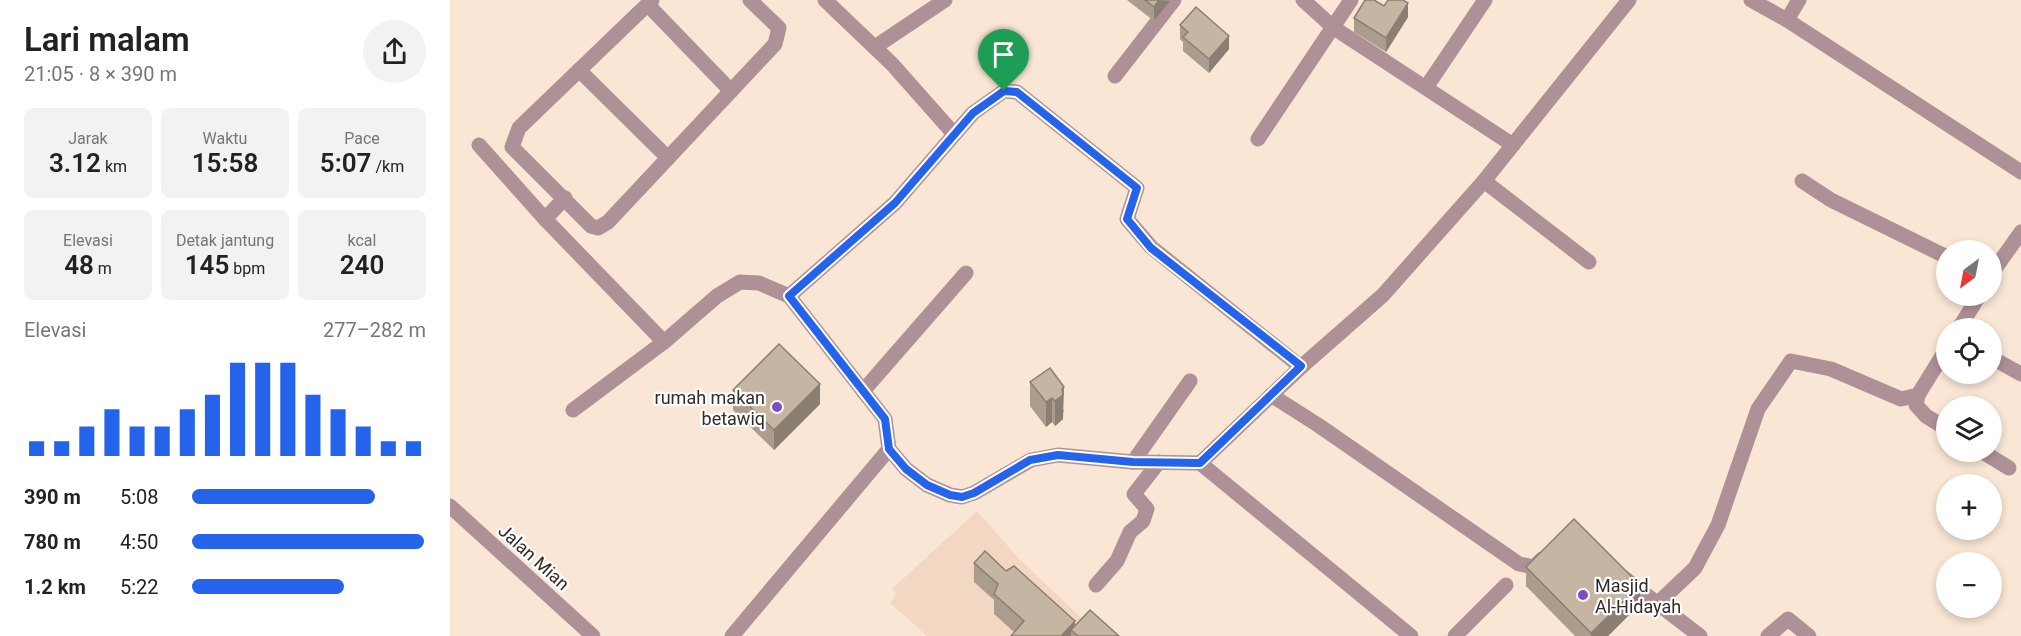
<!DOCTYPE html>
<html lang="id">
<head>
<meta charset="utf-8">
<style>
  body { margin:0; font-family:Roboto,sans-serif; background:#f2f2f2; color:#222; height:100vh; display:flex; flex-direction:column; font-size:22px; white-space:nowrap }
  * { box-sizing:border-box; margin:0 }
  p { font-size:20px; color:#767676 }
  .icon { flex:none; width:33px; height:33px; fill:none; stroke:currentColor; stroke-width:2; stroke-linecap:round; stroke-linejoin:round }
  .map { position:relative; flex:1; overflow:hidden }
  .sheet { display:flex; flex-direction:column; background:#fff; width:450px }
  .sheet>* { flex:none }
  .needle { width:39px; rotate:212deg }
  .fabs { position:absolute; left:1486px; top:240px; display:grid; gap:12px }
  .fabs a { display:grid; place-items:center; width:66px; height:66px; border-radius:50%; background:#fff; box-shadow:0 3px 9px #0003; font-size:30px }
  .pin { position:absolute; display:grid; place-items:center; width:51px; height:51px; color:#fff; margin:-62px -26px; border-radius:50% 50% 50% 0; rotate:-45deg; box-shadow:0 0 6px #0007 }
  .pin .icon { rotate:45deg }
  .round { display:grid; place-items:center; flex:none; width:63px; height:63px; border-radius:32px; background:#f2f2f2 }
  .headline { display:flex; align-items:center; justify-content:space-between; height:102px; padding:0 24px }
  h1 { font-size:33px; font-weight:600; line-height:45px }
  .metrics { display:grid; grid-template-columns:repeat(3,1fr); gap:9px; height:102px; padding:6px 24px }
  .metrics div { display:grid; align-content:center; border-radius:9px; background:#f2f2f2; text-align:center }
  .metrics b { font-size:26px; font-weight:600 }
  .metrics small { font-size:16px; font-weight:400 }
  .metrics p { font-size:16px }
  .chart { height:168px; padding:12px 24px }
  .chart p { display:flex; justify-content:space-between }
  .chart svg { width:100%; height:108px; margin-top:6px; stroke:#2563eb; stroke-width:6 }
  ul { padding:0 24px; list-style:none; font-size:20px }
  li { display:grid; grid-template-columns:96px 72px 1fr; align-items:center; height:45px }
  li i { height:15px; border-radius:8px; background:#2563eb }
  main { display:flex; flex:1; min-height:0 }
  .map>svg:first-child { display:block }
  .built { fill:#f2d8c2 }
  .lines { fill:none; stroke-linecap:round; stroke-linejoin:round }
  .minor { stroke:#ad9197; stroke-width:15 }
  .wall { fill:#ab9c8d }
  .shaded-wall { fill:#8b7f73 }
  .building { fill:#c7b5a4; stroke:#8b7f73; stroke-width:1.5 }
  .route-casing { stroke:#fff; stroke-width:12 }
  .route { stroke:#2563eb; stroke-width:8 }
  .poi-dot { fill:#814cc3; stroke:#fff; stroke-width:2 }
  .labels { text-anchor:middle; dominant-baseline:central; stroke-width:4.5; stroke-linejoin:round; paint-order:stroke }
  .poi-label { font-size:18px; fill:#332b25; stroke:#fff; text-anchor:end }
  .street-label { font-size:18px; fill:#332b25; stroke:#fff }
</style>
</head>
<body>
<main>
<section class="sheet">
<div class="headline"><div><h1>Lari malam</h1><p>21:05 · 8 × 390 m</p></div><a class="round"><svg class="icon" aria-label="share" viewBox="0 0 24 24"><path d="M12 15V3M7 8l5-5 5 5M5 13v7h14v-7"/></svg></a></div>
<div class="metrics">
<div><p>Jarak</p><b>3.12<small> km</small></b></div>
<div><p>Waktu</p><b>15:58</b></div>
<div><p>Pace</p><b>5:07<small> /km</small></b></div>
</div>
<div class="metrics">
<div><p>Elevasi</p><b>48<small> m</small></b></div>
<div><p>Detak jantung</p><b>145<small> bpm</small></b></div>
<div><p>kcal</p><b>240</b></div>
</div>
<div class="chart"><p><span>Elevasi</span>277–282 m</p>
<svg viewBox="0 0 160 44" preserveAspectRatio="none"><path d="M5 44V38M15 44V38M25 44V32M35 44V25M45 44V32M55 44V32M65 44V25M75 44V19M85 44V6M95 44V6M105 44V6M115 44V19M125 44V25M135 44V32M145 44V38M155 44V38"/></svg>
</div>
<ul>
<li><b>390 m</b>5:08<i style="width:78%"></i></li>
<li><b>780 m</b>4:50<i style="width:99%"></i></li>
<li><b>1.2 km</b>5:22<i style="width:65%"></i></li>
</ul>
</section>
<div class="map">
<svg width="1571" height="636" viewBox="0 0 1571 636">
  <rect width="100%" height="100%" fill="#f9e6d4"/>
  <polygon class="built" points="527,511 569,559 651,636 477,636 440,603 446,594 442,589"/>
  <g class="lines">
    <g class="minor">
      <polyline points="202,0 69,128 62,147 141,226 148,228 158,222 325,44 329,28 300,0"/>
      <polyline points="375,0 442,64 504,134"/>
      <polyline points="853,0 884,28 1063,145"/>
      <polyline points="1301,0 1337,20 1571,172"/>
      <polyline points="198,5 281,91"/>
      <polyline points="1337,20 1349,0"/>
      <polyline points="425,47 495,0"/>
      <polyline points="129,70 218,158"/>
      <polyline points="665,76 724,0"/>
      <polyline points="977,86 1035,0"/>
      <polyline points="808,139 901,0"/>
      <polyline points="29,145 95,219 214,342"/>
      <polyline points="1034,181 1139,262"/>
      <polyline points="1352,181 1381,200 1497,257"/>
      <polyline points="95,219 115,198"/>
      <polyline points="1542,273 1571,232"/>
      <polyline points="339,296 445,203 523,113 554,91 567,92 687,188 677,219 701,247 851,367"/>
      <polyline points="1509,328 1529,296"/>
      <polyline points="1497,348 1468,395 1466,405 1476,416 1497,429"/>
      <polyline points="1542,358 1571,374"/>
      <polyline points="413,391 516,273"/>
      <polyline points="821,395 868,425 1069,564 1084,567 1092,559"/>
      <polyline points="123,410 214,342 267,296 290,282 309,283 339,296 435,419 439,449 456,469 477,485 500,495 512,497 524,493 581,460 608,455 683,462 750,463 961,636"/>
      <polyline points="1533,452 1559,468"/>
      <polyline points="683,462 740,381"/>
      <polyline points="750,463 851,367 933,295 1034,181 1179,0"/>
      <polyline points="0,506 143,636"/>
      <polyline points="1174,578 1250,636"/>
      <polyline points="646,585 667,561 680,532 693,521 697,509 684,494 709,462"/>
      <polyline points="1207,604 1245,568 1268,525 1308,409 1341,361 1381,369 1451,399 1468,395"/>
      <polyline points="282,636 439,449"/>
      <polyline points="1005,636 1056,585"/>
      <polyline points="1318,636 1338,619 1359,636"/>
    </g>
  </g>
  <g class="wall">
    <polygon points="677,0 720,0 720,1 704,21"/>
    <polygon points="934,6 958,17 936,52 904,32 904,18"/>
    <polygon points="730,25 779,49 759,73 733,51 733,42 730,39"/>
    <polygon points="600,368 614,412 613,412 613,419 605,426 602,422 596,427 580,406 580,382"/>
    <polygon points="283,390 370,404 324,450 283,410"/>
    <polygon points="524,563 556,571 625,626 669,636 561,636 564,632 544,614 544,600 524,582"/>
    <polygon points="1076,567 1190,604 1158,636 1125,636 1076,586"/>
  </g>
  <g class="shaded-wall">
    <polygon points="709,0 720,1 704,21 704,7"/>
    <polygon points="958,3 958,17 936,52 936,38"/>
    <polygon points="779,36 779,49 759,73 759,59"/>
    <polygon points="370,384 370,404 324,450 324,430"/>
    <polygon points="614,387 613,419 605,426 605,401 612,389"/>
    <polygon points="602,398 602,422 596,427 596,402"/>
    <polygon points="1190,585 1190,604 1158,636 1141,636 1141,633"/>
    <polygon points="625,621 625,633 621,630 621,636 612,636 612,635"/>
  </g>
  <g class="building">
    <polygon points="695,0 709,0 704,7"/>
    <polygon points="915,0 924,0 934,6 938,0 953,0 958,3 936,38 904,18"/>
    <polygon points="746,7 779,36 759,59 733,37 738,32 730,25"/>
    <polygon points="329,344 370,384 324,430 283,390"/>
    <polygon points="600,368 614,387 612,389 613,395 605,401 602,398 596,402 580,382"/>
    <polygon points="1124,519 1190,585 1141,633 1076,567"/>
    <polygon points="535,551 556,571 564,566 625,621 612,635 614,636 561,636 574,621 544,594 548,584 524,563"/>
    <polygon points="640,610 669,636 628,636 621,630"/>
  </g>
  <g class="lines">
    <defs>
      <polygon id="route" points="554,91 567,92 687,188 677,219 701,248 851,366 750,463 683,462 608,455 580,460 524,493 512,497 500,495 477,485 456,469 439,449 435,419 339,296 445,203 523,113"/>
    </defs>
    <use href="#route" class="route-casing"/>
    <use href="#route" class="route"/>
  </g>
  <g class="poi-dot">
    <circle cx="327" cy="407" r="6"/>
    <circle cx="1133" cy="595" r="6"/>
  </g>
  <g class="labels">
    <g class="poi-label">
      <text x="315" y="397">rumah makan<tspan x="315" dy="21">betawiq</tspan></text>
      <text x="1145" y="585" text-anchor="start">Masjid<tspan x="1145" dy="21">Al-Hidayah</tspan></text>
    </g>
    <g class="street-label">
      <text transform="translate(84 557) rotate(42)">Jalan Mian</text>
    </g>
  </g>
</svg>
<div class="fabs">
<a><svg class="needle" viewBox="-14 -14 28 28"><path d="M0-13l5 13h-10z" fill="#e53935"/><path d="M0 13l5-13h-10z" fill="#767676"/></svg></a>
<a><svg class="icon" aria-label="locate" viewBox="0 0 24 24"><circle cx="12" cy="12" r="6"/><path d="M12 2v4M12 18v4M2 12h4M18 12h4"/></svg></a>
<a><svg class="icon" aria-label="layers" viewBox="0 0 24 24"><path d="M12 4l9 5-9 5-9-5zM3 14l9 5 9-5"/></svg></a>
<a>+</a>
<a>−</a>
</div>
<div class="pin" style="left:554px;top:91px;background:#1e9e55"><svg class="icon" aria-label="arrive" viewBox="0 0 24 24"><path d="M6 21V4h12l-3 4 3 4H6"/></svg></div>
</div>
</main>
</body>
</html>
